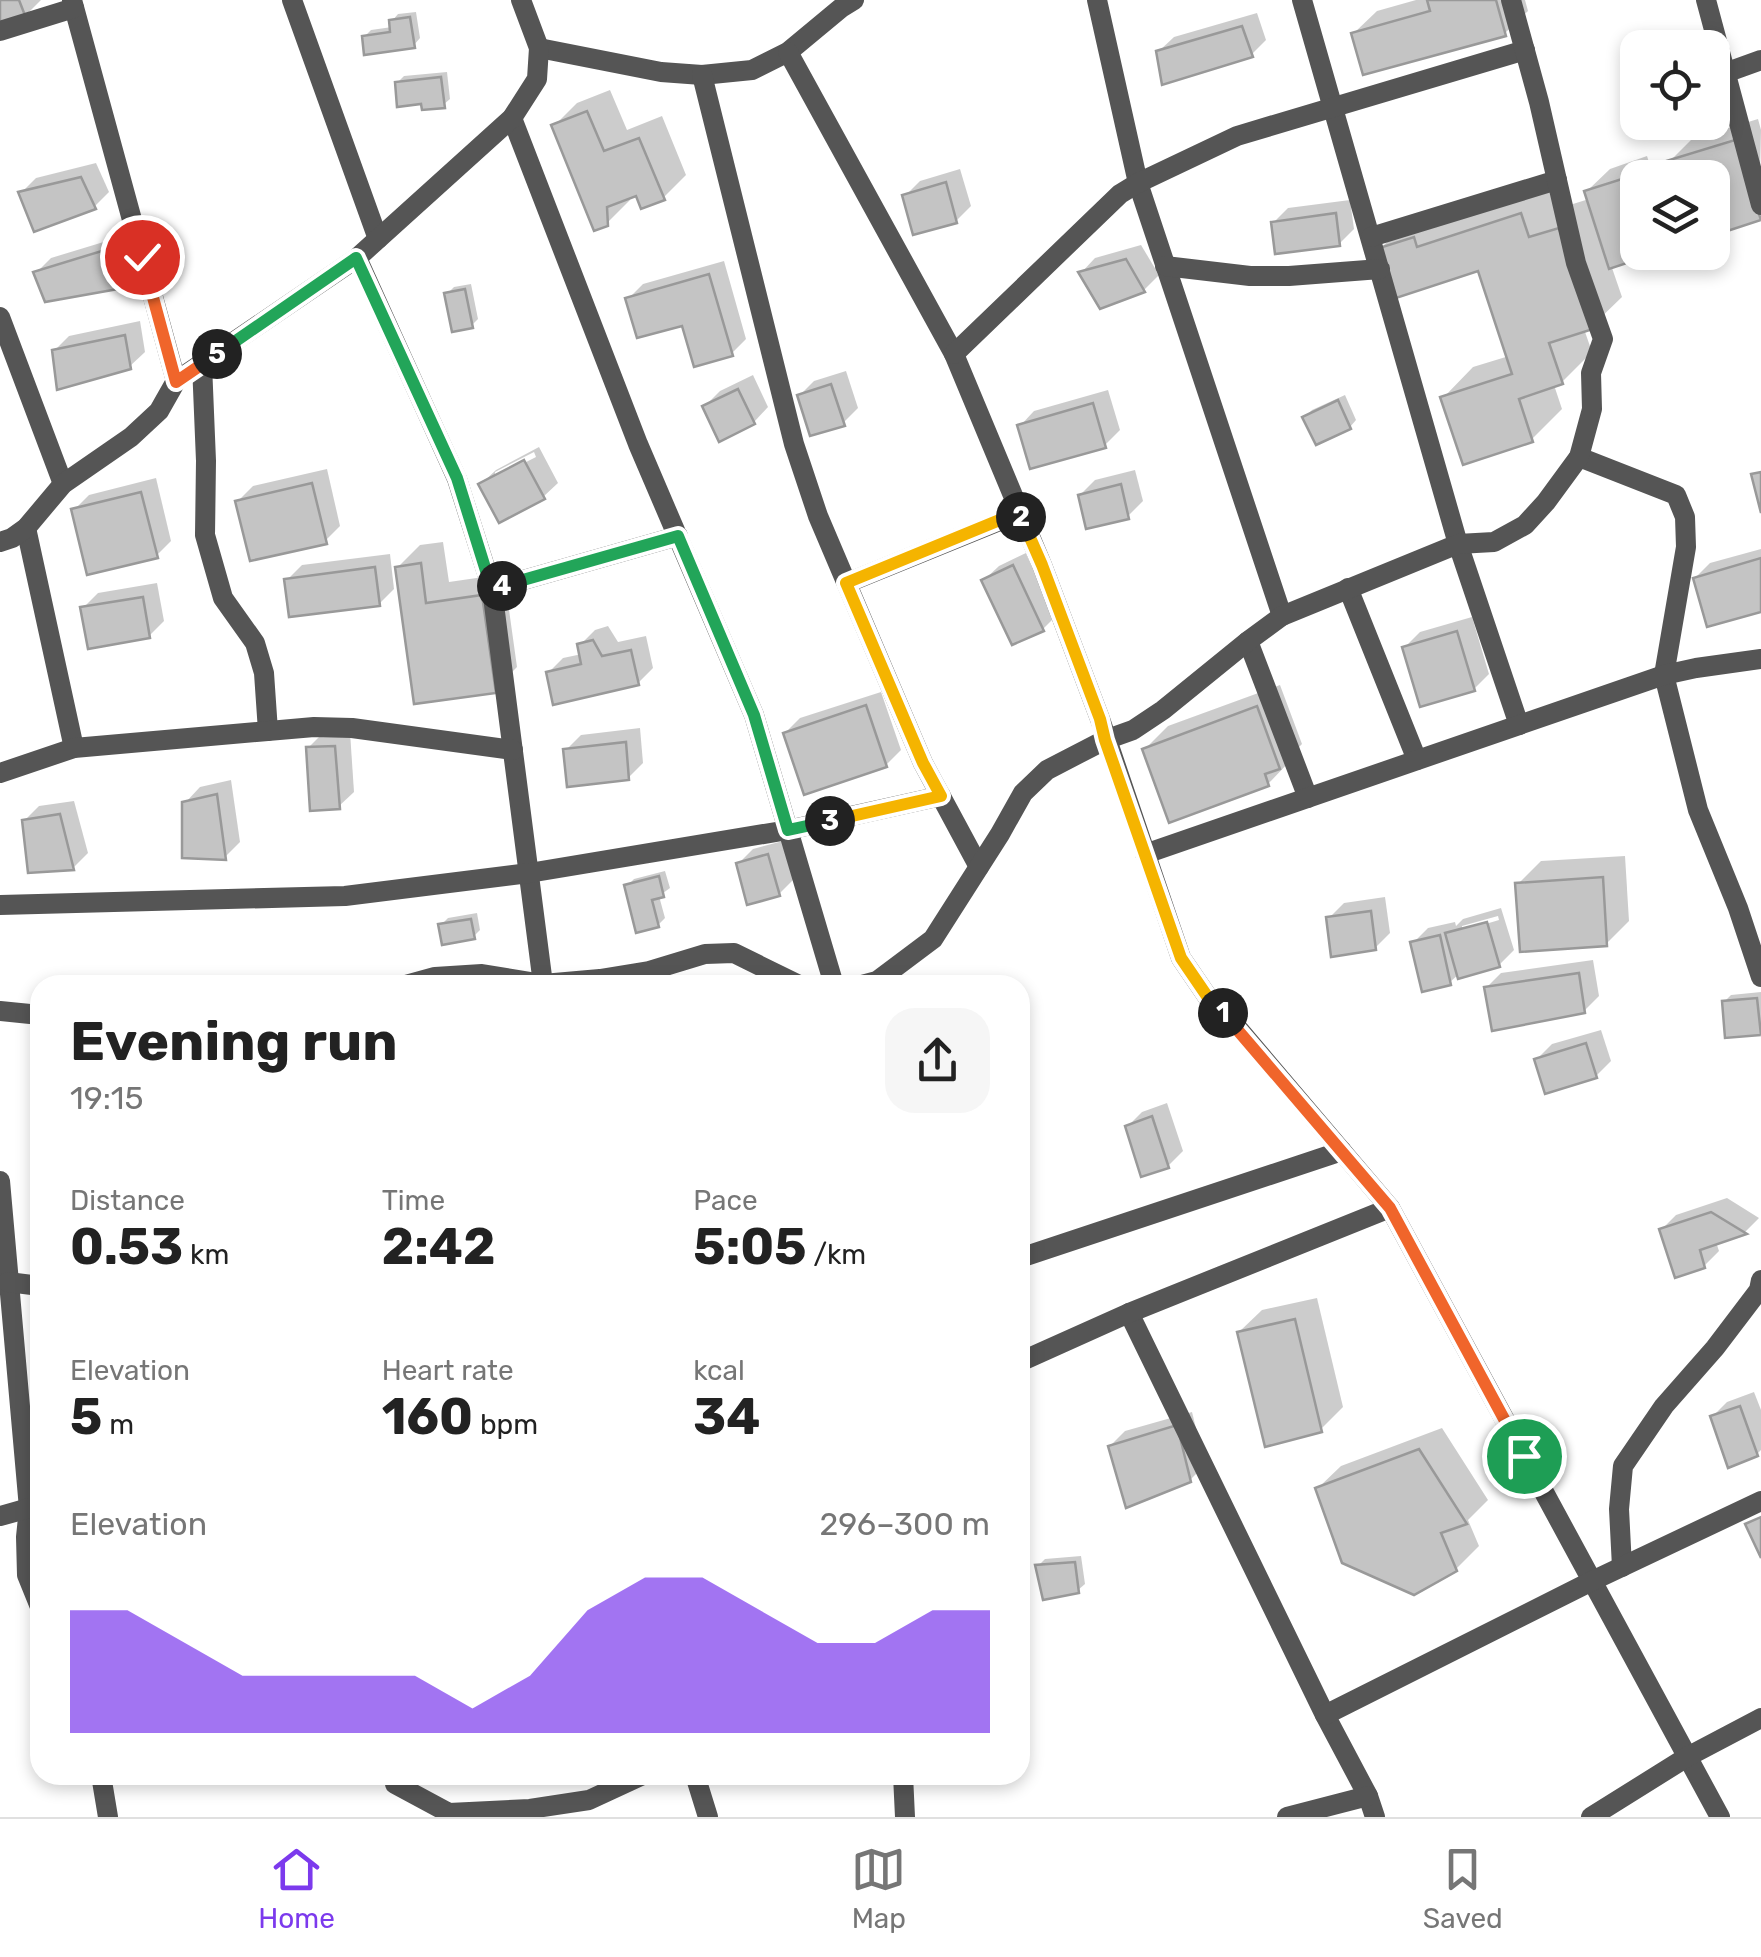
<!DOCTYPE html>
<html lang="en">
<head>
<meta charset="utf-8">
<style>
  body { margin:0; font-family:Rubik,sans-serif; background:#f6f6f6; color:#222; height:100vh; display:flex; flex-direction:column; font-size:38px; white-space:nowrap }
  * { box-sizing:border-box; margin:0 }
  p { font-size:32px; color:#767676 }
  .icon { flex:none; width:55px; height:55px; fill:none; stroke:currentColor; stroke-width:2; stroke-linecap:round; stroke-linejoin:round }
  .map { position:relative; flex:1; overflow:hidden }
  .drawer { position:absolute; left:30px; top:975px; width:1000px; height:810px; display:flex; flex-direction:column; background:#fff; border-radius:30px; box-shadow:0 5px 15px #0003 }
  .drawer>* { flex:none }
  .fabs { position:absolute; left:1620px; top:30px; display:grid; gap:20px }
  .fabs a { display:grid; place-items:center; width:110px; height:110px; border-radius:20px; background:#fff; box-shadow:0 5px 15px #0003; font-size:50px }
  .pin { position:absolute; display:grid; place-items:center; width:85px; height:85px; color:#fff; margin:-42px; border:5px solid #fff; border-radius:50%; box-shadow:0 2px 10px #0007 }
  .km { position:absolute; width:50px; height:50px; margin:-25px; border-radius:50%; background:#222; color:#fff; font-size:28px; line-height:50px; text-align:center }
  .round { display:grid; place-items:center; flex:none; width:105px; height:105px; border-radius:30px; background:#f6f6f6 }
  .head { display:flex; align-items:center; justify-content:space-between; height:170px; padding:0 40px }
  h1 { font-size:55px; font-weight:700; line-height:75px }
  .stats { display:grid; grid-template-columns:repeat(3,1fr); gap:15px; height:170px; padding:10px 40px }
  .stats div { display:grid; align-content:center }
  .stats b { font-size:50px; font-weight:700 }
  .stats small { font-size:28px; font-weight:400 }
  .stats p { font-size:28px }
  .chart { height:280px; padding:20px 40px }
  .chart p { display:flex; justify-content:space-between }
  .chart svg { width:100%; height:180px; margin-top:10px; fill:#7c3aed; opacity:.7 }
  .menu { display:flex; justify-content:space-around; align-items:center; height:140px; border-top:2px solid #e0e0e0; background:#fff; font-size:28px; color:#767676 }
  .menu a { display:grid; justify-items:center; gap:5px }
  .menu .selected { color:#7c3aed }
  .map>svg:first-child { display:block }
  .shadow { fill:#0003; fill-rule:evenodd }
  .building { fill:#c4c4c4; stroke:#999; stroke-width:2.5 }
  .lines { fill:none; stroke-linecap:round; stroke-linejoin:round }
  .minor { stroke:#555; stroke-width:20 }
  .split-1-casing { stroke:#fff; stroke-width:20 }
  .split-2-casing { stroke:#fff; stroke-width:20 }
  .split-3-casing { stroke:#fff; stroke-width:20 }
  .split-4-casing { stroke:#fff; stroke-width:20 }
  .split-5-casing { stroke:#fff; stroke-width:20 }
  .split-6-casing { stroke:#fff; stroke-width:20 }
  .split-1 { stroke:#f0652b; stroke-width:12 }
  .split-2 { stroke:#f5b400; stroke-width:12 }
  .split-3 { stroke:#f5b400; stroke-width:12 }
  .split-4 { stroke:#22a559; stroke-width:12 }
  .split-5 { stroke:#22a559; stroke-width:12 }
  .split-6 { stroke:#f0652b; stroke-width:12 }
</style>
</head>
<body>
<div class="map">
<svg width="1761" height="1817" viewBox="0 0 1761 1817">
  <rect width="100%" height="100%" fill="#fff"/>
  <g class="shadow">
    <polygon points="0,0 41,0 25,16"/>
    <polygon points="1416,0 1525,0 1528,11 1505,33 1354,33 1377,11"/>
    <polygon points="416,12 420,38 414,45 364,37 371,30 392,27 392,21 398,14"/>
    <polygon points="1257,13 1266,40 1251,55 1158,52 1174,37"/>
    <polygon points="447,72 450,99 443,105 423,101 397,83 404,76"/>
    <polygon points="610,90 627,130 662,116 686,175 663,198 637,193 629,196 630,200 606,224 554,126 577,103"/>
    <polygon points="1758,119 1761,130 1759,218 1712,178 1669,162 1692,139"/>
    <polygon points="1647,156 1654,178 1638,178 1638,252 1611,265 1622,297 1591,327 1584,329 1592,352 1562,382 1554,385 1562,409 1532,439 1443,398 1473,367 1509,356 1480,267 1379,250 1409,220 1551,184 1560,208 1589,199 1587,191 1610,169"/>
    <polygon points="96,163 109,192 94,207 21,193 36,178"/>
    <polygon points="960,169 971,206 956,221 905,196 920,181"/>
    <polygon points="1350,200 1354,229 1339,244 1273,223 1288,208"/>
    <polygon points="120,237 131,272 117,287 36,273 51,258"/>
    <polygon points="1141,245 1159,275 1144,290 1101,306 1081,273 1095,258"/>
    <polygon points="724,261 746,339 731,354 684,323 628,299 643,284"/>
    <polygon points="471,284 478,319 472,325 447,294 454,287"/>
    <polygon points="140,321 145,352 129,367 54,351 69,336"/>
    <polygon points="846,371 858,408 843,423 799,396 814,381"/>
    <polygon points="753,375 768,407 754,422 705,406 720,391"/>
    <polygon points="1108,390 1120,430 1105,445 1020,426 1034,411"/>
    <polygon points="1345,395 1356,420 1350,427 1305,417 1312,410"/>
    <path d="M539 447 558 483 543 497 481 484 496 470ZM534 452 536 457 495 478V472Z"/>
    <polygon points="327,469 340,526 325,541 238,501 253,486"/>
    <polygon points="1135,470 1143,501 1128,516 1080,495 1095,480"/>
    <polygon points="156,478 171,541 156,556 74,510 89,495"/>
    <polygon points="443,542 449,582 504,574 517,667 494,690 397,568 420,545"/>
    <polygon points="1761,549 1761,609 1695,578 1710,563"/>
    <polygon points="1028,552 1058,614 1043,629 984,580 999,566"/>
    <polygon points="390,554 394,589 379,604 287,580 302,565"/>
    <polygon points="157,583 164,621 149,636 83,608 98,593"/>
    <polygon points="1472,617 1489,674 1474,689 1405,647 1420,632"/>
    <polygon points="608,626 618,642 646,636 653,668 638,683 548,673 563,658 582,654 580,645 595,630"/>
    <polygon points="1280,685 1302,744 1289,757 1290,761 1268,784 1145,749 1168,726"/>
    <polygon points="881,692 901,750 886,765 785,733 800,718"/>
    <polygon points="640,728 643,763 628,778 566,750 581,735"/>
    <polygon points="350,732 354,792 338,807 308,748 323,733"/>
    <polygon points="231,780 240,842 225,857 185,803 200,787"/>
    <polygon points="74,801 88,853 73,868 24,821 39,806"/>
    <polygon points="783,841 794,879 779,894 738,864 753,849"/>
    <polygon points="1625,856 1629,921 1606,944 1518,884 1541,861"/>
    <polygon points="665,871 670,888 659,896 665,918 658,925 627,886 634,879"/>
    <polygon points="1385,897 1390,933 1375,948 1329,918 1344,903"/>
    <path d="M1501 908 1514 950 1499 965 1459 974 1450 982 1413 943 1428 928 1455 922 1456 926 1463 919ZM1498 916 1499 920 1462 931V926Z"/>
    <polygon points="477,913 480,930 473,937 441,925 448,918"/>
    <polygon points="1593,960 1599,996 1584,1011 1486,988 1501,973"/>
    <polygon points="1761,992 1761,1031 1759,1032 1724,1002 1731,995"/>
    <polygon points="1601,1030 1611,1061 1596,1076 1537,1059 1552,1044"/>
    <polygon points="1167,1103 1183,1151 1168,1166 1127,1127 1142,1112"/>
    <polygon points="1727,1198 1759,1218 1745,1232 1716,1242 1719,1251 1704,1266 1661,1230 1676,1215"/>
    <polygon points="1317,1298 1343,1407 1320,1430 1239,1332 1262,1310"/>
    <polygon points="1754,1392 1761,1410 1761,1450 1757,1454 1712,1417 1727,1402"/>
    <polygon points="1192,1412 1205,1465 1190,1480 1110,1446 1125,1431"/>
    <polygon points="1442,1428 1488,1500 1468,1520 1479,1546 1456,1569 1318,1488 1341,1466"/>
    <polygon points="1081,1556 1085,1584 1078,1590 1038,1566 1045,1559"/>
  </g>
  <g class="building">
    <polygon points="0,0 19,0 26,18 0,26"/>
    <polygon points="1427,0 1496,0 1506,36 1363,75 1351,33 1430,11"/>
    <polygon points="410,17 415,48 364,55 362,36 390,32 389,20"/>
    <polygon points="1242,26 1253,57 1162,85 1156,51"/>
    <polygon points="441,77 445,108 422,110 421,104 397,107 395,82"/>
    <polygon points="587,111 604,151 639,138 665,200 641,209 636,196 607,207 608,226 594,231 551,125"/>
    <polygon points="1735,140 1761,220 1712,236 1712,178 1671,178 1666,161"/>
    <polygon points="81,177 96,209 34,232 18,192"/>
    <polygon points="1625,178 1636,211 1638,210 1638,252 1660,252 1609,269 1584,191"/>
    <polygon points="946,182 957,223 913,235 902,195"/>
    <polygon points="1336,213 1340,246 1275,254 1271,222"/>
    <polygon points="1521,213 1529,237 1559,228 1593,329 1549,343 1563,384 1519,399 1533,442 1463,465 1440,397 1512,374 1478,271 1393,299 1376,249 1414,237 1417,247"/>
    <polygon points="105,250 118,289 45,302 33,272"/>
    <polygon points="1126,259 1145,292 1100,309 1078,272"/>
    <polygon points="709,274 733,356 694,367 682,326 637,338 625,298"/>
    <polygon points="465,289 473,328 452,332 444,293"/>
    <polygon points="125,335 131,369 57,390 52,350"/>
    <polygon points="831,384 845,426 810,436 797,395"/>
    <polygon points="738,389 755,424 719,442 702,406"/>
    <polygon points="1338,400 1351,429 1316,445 1302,417"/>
    <polygon points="1093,403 1106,448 1030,469 1017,425"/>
    <polygon points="524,460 545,499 499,523 478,484"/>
    <polygon points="1761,472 1761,513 1751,474"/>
    <polygon points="312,483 327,544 250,561 235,501"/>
    <polygon points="1121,484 1129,519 1086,529 1078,495"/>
    <polygon points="141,492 158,558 87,575 71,509"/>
    <polygon points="1761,558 1761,612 1707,627 1693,578"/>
    <polygon points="421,563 426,603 482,595 496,693 414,704 395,567"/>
    <polygon points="1013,565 1044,631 1012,645 981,580"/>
    <polygon points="375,567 380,606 289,617 284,579"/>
    <polygon points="143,597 150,638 88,649 80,607"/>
    <polygon points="1457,631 1475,691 1420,707 1402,647"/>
    <polygon points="593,640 602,656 631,650 639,685 553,705 546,672 581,664 577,644"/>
    <polygon points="866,705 887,767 804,795 783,733"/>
    <polygon points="1257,706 1280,769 1265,774 1269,786 1169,823 1142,749"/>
    <polygon points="626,742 629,780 567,787 563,749"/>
    <polygon points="335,746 340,809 310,811 306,747"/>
    <polygon points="217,794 226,860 182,858 182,802"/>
    <polygon points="60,814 74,870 28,873 22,820"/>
    <polygon points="768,854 780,896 747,905 736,863"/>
    <polygon points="659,876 664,897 652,900 659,927 636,933 624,885"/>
    <polygon points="1603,877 1607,946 1520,952 1515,883"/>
    <polygon points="1371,911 1376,950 1331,957 1326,917"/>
    <polygon points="471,919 475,939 442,945 438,924"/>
    <polygon points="1487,922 1500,967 1458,979 1445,933"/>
    <polygon points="1440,935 1451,985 1422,992 1410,942"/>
    <polygon points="1579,973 1585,1013 1492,1031 1484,987"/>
    <polygon points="1757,998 1761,1035 1725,1038 1722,1001"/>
    <polygon points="1586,1043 1597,1078 1545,1094 1534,1059"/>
    <polygon points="1152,1116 1169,1168 1141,1177 1125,1126"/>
    <polygon points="1711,1212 1747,1234 1700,1250 1705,1268 1675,1278 1659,1229"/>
    <polygon points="1295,1319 1322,1432 1265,1447 1237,1332"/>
    <polygon points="1740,1406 1758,1456 1728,1468 1710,1416"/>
    <polygon points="1177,1425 1191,1482 1126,1508 1108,1446"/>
    <polygon points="1419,1449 1467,1524 1441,1533 1457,1571 1414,1595 1342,1563 1315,1488"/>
    <polygon points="1761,1517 1761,1558 1745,1524"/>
    <polygon points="1075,1562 1079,1593 1043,1600 1035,1565"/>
  </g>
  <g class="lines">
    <g class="minor">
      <polyline points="72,0 176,381"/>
      <polyline points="292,0 378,239"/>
      <polyline points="1097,0 1138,183 1282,616"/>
      <polyline points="1302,0 1458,544 1519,725"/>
      <polyline points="1706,0 1761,205"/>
      <polyline points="0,31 74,8"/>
      <polyline points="539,48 661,72 702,75 752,70 788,52 841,8 854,0"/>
      <polyline points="788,52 954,354 1042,565 1100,719 1181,958 1209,999 1240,1031 1390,1208 1720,1817"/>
      <polyline points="1725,73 1761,60"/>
      <polyline points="702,75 794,444 818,516 923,763 979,867"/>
      <polyline points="512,118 638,444 754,715 834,985"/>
      <polyline points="1371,237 1557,180"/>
      <polyline points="357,258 457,479 492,589 543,984"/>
      <polyline points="1165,266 1250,276 1289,276 1380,269"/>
      <polyline points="0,317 63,484"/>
      <polyline points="954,354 1120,194 1138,183 1237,136 1525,50"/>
      <polyline points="202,364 206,461 205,535 223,598 255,643 264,673 268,731"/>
      <polyline points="1579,457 1676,495 1685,517 1686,547 1664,675 1698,810 1738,908 1761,977"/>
      <polyline points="26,528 74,748"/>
      <polyline points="0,542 12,538 26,528 63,484 131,437 159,411 176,381 357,258 512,118 537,79 539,48 521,0"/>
      <polyline points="847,583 1019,513"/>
      <polyline points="1348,588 1417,760"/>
      <polyline points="492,589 678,536"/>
      <polyline points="1248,641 1308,798"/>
      <polyline points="0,773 74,748 314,727 352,728 513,750"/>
      <polyline points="1145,854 1664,675 1696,668 1761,659"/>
      <polyline points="0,905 345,896 529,873 788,830 941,796"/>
      <polyline points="406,985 435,977 482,974 543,984 600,979 649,971 705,954 734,953 799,985"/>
      <polyline points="862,985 877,981 933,939 1000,834 1023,793 1047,770 1105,740 1133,730 1163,710 1248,641 1282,616 1458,544 1494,542 1525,525 1546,502 1579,457 1592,409 1591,373 1603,339 1576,263 1539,102 1511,0"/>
      <polyline points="0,1011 40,1015"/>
      <polyline points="0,1181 29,1508 26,1537 27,1575 40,1607"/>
      <polyline points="1020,1258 1342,1151"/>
      <polyline points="8,1282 40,1286"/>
      <polyline points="1129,1313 1325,1715 1368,1796 1375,1817"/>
      <polyline points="1020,1362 1129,1313 1390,1208"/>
      <polyline points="0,1516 29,1508"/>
      <polyline points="1622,1567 1619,1509 1623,1466 1664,1406 1715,1348 1759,1290 1761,1280"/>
      <polyline points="1325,1715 1592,1581 1761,1501"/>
      <polyline points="101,1775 108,1817"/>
      <polyline points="394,1775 395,1784 449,1813 530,1809 589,1800 643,1775"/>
      <polyline points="695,1775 708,1817"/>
      <polyline points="903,1775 905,1817"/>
      <polyline points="1287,1817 1368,1796"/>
      <polyline points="1591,1817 1687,1757 1761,1718"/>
    </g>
  </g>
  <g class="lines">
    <defs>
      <polyline id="split-1" points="1223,1013 1390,1208 1524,1456"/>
      <polyline id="split-2" points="1021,517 1042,565 1100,719 1105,740 1181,958 1209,999 1223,1013"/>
      <polyline id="split-3" points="830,821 941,796 923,763 846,583 1019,512 1021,517"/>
      <polyline id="split-4" points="502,586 678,536 754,715 788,830 830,821"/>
      <polyline id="split-5" points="217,354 356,258 457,478 492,590 502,586"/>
      <polyline id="split-6" points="142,257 176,382 217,354"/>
    </defs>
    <use href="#split-1" class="split-1-casing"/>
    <use href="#split-2" class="split-2-casing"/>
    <use href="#split-3" class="split-3-casing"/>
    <use href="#split-4" class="split-4-casing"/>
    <use href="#split-5" class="split-5-casing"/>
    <use href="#split-6" class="split-6-casing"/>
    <use href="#split-1" class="split-1"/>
    <use href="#split-2" class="split-2"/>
    <use href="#split-3" class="split-3"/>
    <use href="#split-4" class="split-4"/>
    <use href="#split-5" class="split-5"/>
    <use href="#split-6" class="split-6"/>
  </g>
</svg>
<div class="fabs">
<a><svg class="icon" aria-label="locate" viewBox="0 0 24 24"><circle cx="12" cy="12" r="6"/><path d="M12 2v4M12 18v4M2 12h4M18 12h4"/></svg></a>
<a><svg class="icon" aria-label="layers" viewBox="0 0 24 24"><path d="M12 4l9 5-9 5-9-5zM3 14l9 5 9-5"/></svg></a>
</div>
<div class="pin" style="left:1524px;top:1456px;background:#1e9e55"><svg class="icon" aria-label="arrive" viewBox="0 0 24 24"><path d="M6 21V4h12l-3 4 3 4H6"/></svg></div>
<div class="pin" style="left:142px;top:257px;background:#d93025"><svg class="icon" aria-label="check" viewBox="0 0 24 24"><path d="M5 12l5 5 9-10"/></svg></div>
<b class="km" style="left:1223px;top:1013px">1</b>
<b class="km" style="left:1021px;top:517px">2</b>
<b class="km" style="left:830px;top:821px">3</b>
<b class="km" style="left:502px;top:586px">4</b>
<b class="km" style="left:217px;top:354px">5</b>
<section class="drawer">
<div class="head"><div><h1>Evening run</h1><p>19:15</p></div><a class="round"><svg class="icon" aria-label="share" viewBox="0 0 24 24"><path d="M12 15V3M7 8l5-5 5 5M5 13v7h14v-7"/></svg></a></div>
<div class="stats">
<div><p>Distance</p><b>0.53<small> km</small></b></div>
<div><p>Time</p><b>2:42</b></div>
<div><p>Pace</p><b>5:05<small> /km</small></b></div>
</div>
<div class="stats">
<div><p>Elevation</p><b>5<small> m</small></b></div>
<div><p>Heart rate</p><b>160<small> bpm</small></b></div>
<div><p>kcal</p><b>34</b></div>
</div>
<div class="chart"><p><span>Elevation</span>296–300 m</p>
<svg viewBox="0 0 160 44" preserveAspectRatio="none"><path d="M0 44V14L10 14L20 22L30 30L40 30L50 30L60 30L70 38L80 30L90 14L100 6L110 6L120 14L130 22L140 22L150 14L160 14V44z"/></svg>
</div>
</section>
</div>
<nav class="menu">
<a class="selected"><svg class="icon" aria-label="home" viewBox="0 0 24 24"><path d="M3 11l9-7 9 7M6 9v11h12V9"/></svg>Home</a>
<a><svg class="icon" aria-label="map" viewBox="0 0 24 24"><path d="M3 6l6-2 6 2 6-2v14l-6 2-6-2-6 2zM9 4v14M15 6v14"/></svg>Map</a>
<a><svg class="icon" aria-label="saved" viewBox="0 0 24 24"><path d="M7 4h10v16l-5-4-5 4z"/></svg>Saved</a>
</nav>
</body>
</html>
